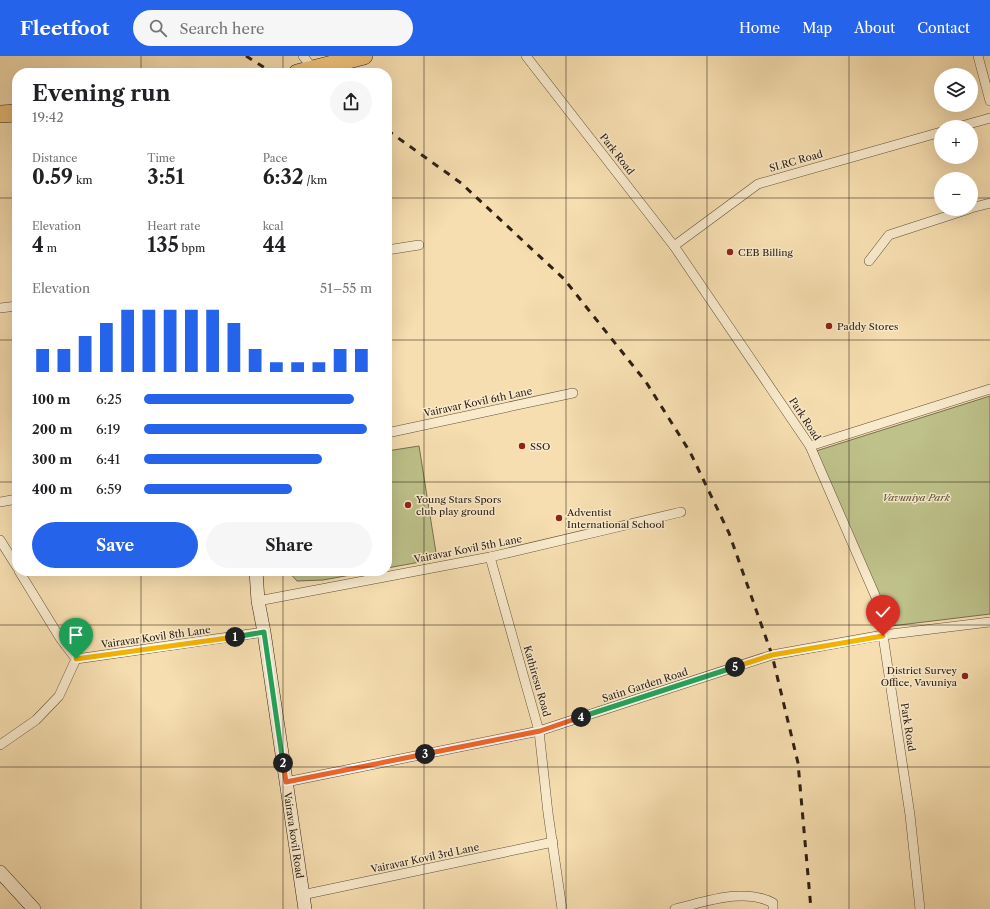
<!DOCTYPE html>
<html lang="en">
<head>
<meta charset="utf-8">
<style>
  body { margin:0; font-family:"Libre Caslon Text",serif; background:#f6f6f6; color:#202124; height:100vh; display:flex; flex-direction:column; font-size:15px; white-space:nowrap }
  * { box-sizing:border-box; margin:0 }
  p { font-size:13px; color:#757577 }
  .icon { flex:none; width:22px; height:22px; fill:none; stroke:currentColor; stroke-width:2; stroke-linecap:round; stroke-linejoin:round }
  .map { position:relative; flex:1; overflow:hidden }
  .details { position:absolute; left:12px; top:12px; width:380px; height:508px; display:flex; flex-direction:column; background:#fff; border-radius:16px; box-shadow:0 4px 16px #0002 }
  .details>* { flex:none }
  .fabs { position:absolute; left:934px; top:12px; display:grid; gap:8px }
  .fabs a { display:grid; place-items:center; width:44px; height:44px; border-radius:50%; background:#fff; box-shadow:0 4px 16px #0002; font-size:20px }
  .pin { position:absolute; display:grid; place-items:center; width:34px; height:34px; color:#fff; margin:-41px -17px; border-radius:50% 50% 50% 0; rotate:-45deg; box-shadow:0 0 4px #0007 }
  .pin .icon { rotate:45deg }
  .km { position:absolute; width:20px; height:20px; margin:-10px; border-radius:50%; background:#222; color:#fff; font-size:11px; line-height:20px; text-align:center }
  .round { display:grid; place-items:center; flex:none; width:42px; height:42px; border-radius:21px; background:#f6f6f6 }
  .headline { display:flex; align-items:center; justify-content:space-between; height:68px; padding:0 20px }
  h1 { font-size:22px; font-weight:800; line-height:30px }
  .stats { display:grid; grid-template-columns:repeat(3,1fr); gap:6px; height:68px; padding:4px 20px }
  .stats div { display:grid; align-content:center }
  .stats b { font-size:20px; font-weight:800 }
  .stats small { font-size:11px; font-weight:400 }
  .stats p { font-size:11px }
  .chart { height:112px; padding:8px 20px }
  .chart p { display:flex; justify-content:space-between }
  .chart svg { width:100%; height:72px; margin-top:4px; stroke:#2563eb; stroke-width:6 }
  .cta { display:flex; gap:8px; margin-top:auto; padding:8px 20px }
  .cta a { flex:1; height:46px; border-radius:24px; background:#2563eb; color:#fff; font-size:16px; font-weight:800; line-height:46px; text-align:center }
  .cta a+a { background:#f6f6f6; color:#202124 }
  ul { padding:0 20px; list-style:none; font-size:13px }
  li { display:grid; grid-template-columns:64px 48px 1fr; align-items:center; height:30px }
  li i { height:10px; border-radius:5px; background:#2563eb }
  header { display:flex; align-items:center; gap:24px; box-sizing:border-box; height:56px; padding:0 20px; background:#2563eb; color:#fff }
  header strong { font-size:19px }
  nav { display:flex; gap:22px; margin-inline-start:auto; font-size:14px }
  .search { width:280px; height:36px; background:#f6f6f6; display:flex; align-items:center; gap:10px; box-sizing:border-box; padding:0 14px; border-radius:22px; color:#757577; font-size:15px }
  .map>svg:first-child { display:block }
  .green { fill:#bec18a; stroke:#767050 }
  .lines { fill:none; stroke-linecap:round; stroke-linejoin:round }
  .street-casing { stroke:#60503c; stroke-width:10 }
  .secondary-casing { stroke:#2e2015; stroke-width:14 }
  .highway-casing { stroke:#2e2015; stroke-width:18 }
  .street { stroke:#f9eacc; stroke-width:9 }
  .secondary { stroke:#f9eacc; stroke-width:13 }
  .highway { stroke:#ebbf78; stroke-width:17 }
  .rail { stroke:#2e2015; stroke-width:3; stroke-dasharray:7 7; stroke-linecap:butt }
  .split-1-casing { stroke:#fff; stroke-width:8 }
  .split-2-casing { stroke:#fff; stroke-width:8 }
  .split-3-casing { stroke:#fff; stroke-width:8 }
  .split-4-casing { stroke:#fff; stroke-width:8 }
  .split-5-casing { stroke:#fff; stroke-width:8 }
  .split-6-casing { stroke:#fff; stroke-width:8 }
  .split-1 { stroke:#f5b400; stroke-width:5 }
  .split-2 { stroke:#22a559; stroke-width:5 }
  .split-3 { stroke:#f0652b; stroke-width:5 }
  .split-4 { stroke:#f0652b; stroke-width:5 }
  .split-5 { stroke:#22a559; stroke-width:5 }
  .split-6 { stroke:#f5b400; stroke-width:5 }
  .grid { fill:none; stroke:#2e2015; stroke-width:1; stroke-opacity:0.55 }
  .poi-dot { fill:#8f2418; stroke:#f9eacc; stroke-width:1.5 }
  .labels { text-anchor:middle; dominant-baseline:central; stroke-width:3; stroke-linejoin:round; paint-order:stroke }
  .street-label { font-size:10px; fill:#2e2015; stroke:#f9eacc }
  .poi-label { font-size:10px; fill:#2e2015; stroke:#f9eacc; text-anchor:start }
  .park-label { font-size:10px; font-style:italic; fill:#595038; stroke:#f9eacc }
</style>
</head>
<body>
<header>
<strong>Fleetfoot</strong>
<div class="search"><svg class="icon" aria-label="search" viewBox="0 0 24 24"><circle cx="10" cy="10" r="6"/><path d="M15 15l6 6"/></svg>Search here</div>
<nav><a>Home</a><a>Map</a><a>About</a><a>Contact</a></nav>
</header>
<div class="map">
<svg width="990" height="853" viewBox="0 0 990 853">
  <rect width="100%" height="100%" fill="#f6deb0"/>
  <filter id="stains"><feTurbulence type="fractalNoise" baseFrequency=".005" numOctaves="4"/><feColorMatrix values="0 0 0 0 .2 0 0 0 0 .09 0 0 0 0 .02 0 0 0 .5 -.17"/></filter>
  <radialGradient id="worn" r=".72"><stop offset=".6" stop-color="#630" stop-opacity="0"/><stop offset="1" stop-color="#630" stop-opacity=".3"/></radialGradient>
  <g class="green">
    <polygon points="990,340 990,558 883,571 816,395"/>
    <polygon points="419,390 437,503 387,512 387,395"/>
    <polygon points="288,515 373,515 323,524 297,525"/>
  </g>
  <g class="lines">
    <defs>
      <g id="street">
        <polyline points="303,0 313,13"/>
        <polyline points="526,0 674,190 810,390 878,546 910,759 920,853"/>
        <polyline points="978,0 990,45"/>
        <polyline points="958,71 990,62"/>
        <polyline points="971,152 990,147"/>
        <polyline points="674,190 758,128 941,76"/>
        <polyline points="387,194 419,189"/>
        <polyline points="869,205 889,179 969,153"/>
        <polyline points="0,252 17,250"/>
        <polyline points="387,377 573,337"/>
        <polyline points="810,390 990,333"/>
        <polyline points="0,446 17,443"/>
        <polyline points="0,484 17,511"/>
        <polyline points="490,501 539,675 548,757 562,853"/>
        <polyline points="258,545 490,501 681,456"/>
        <polyline points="76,603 264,576"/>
        <polyline points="0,689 36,664 59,640 76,603 60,582 19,515"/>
        <polyline points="286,726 539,675 772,599 883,579 990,566"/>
        <polyline points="302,839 553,786"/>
        <path d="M675 853C705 846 744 831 773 847V853"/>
      </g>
      <g id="secondary">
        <path id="s1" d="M256 515 258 545 264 576 305 853"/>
        <polyline points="0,816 34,853"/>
      </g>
      <g id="highway">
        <polyline points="297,17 364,0"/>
        <polyline points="0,58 17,57"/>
      </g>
    </defs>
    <use href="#street" class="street-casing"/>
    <use href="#secondary" class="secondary-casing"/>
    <use href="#highway" class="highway-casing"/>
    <use href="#street" class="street"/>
    <use href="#secondary" class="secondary"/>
    <use href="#highway" class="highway"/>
    <g class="rail">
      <polyline points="246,0 273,17"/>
      <polyline points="387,74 461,127 564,223 646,326 690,396 729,477 772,599 798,707 811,853"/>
    </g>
  </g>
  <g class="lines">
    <defs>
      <polyline id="split-1" points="76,603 235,581"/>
      <polyline id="split-2" points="235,581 264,576 283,707"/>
      <polyline id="split-3" points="283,707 286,726 425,698"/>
      <polyline id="split-4" points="425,698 540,675 581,661"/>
      <polyline id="split-5" points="581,661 735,611"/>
      <polyline id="split-6" points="735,611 772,599 883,580"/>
    </defs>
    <use href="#split-1" class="split-1-casing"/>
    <use href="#split-2" class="split-2-casing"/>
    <use href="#split-3" class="split-3-casing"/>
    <use href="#split-4" class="split-4-casing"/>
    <use href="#split-5" class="split-5-casing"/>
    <use href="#split-6" class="split-6-casing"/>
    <use href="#split-1" class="split-1"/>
    <use href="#split-2" class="split-2"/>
    <use href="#split-3" class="split-3"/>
    <use href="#split-4" class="split-4"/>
    <use href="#split-5" class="split-5"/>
    <use href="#split-6" class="split-6"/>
  </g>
  <path class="grid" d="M141 0V17M283 0V17M424 0V853M566 0V853M707 0V853M849 0V853M0 142H17M387 142H941M971 142H990M0 284H17M387 284H990M0 426H17M387 426H990M141 515V853M283 515V853M0 569H990M0 711H990"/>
  <g class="poi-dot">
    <circle cx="730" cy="196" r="4"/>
    <circle cx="829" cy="270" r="4"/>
    <circle cx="522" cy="390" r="4"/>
    <circle cx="408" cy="449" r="4"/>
    <circle cx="559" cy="462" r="4"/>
    <circle cx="965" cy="620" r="4"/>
  </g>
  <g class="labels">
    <g class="street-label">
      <text transform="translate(617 98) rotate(52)">Park Road</text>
      <text transform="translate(796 105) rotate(-16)">SLRC Road</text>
      <text transform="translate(478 346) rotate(-12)">Vairavar Kovil 6th Lane</text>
      <text transform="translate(805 363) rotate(57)">Park Road</text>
      <text transform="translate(468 493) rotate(-11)">Vairavar Kovil 5th Lane</text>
      <text transform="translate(156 581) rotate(-8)">Vairavar Kovil 8th Lane</text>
      <text transform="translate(537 625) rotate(74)">Kathiresu Road</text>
      <text transform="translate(645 629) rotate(-18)">Satin Garden Road</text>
      <text transform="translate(908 671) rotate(81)">Park Road</text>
      <text stroke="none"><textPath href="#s1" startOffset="267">Vairava kovil Road</textPath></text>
      <text transform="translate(425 802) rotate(-12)">Vairavar Kovil 3rd Lane</text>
    </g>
    <g class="poi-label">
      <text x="738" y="196">CEB Billing</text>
      <text x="837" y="270">Paddy Stores</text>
      <text x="530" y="390">SSO</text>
      <text x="416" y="443">Young Stars Spors<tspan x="416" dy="12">club play ground</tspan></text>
      <text x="567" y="456">Adventist<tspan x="567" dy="12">International School</tspan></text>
      <text x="957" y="614" text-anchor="end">District Survey<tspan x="957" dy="12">Office, Vavuniya</tspan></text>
    </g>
    <g class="park-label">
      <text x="916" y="441">Vavuniya Park</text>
    </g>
  </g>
  <rect width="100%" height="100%" filter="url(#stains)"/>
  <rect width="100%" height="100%" fill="url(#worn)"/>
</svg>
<div class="fabs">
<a><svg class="icon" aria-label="layers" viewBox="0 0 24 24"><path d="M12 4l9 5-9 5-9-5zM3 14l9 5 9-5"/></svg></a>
<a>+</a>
<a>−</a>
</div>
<div class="pin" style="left:76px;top:603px;background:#1e9e55"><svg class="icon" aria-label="arrive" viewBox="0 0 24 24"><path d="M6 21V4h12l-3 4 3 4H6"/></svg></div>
<div class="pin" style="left:883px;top:580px;background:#d93025"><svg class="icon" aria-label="check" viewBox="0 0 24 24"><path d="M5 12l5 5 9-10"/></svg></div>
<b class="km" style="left:235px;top:581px">1</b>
<b class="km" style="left:283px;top:707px">2</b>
<b class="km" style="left:425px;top:698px">3</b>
<b class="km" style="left:581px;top:661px">4</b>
<b class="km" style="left:735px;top:611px">5</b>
<section class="details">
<div class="headline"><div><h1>Evening run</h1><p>19:42</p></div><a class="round"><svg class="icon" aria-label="share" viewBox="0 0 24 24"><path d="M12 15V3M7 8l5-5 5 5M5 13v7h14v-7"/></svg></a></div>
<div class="stats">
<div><p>Distance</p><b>0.59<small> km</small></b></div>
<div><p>Time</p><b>3:51</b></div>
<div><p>Pace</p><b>6:32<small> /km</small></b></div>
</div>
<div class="stats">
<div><p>Elevation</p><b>4<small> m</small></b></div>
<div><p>Heart rate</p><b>135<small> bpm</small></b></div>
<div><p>kcal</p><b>44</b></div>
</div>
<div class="chart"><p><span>Elevation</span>51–55 m</p>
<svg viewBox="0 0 160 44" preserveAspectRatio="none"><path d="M5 44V30M15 44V30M25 44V22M35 44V14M45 44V6M55 44V6M65 44V6M75 44V6M85 44V6M95 44V14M105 44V30M115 44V38M125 44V38M135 44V38M145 44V30M155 44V30"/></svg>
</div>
<ul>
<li><b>100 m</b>6:25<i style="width:92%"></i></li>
<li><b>200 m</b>6:19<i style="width:98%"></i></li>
<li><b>300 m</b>6:41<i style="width:78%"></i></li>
<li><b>400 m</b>6:59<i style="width:65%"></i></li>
</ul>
<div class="cta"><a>Save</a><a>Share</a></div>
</section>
</div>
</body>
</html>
